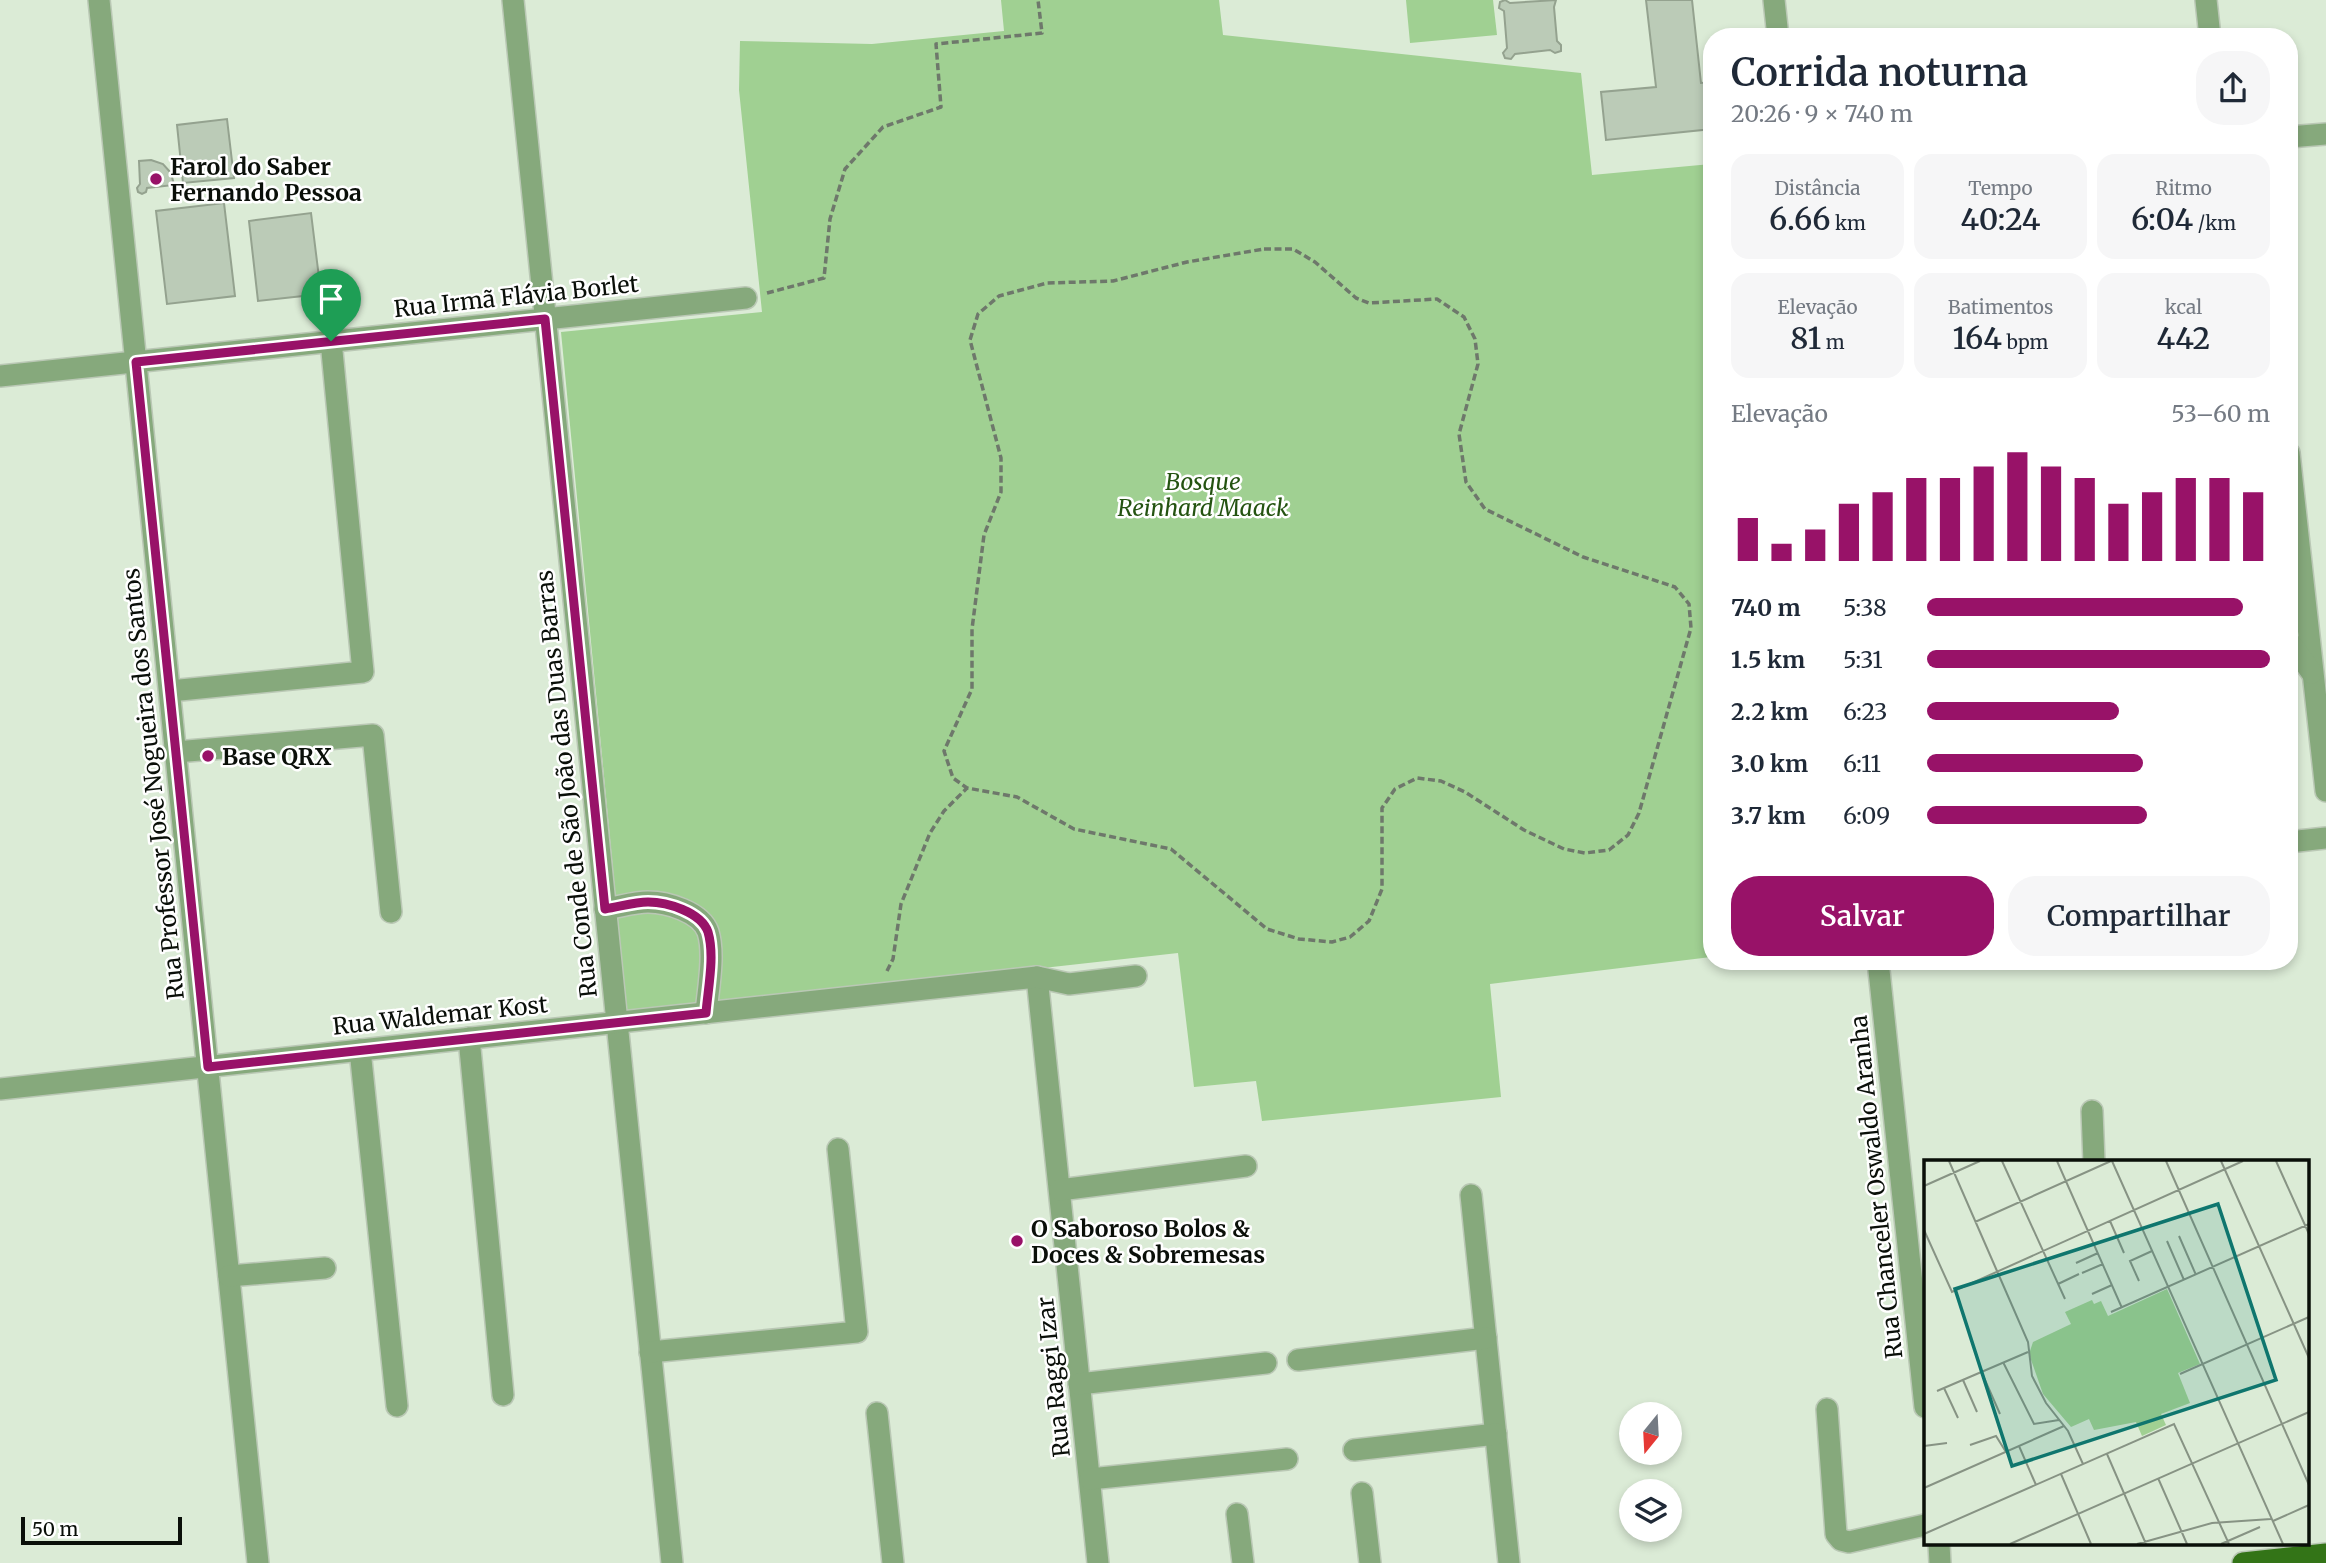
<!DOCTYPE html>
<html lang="pt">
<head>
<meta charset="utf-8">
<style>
  body { margin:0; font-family:Merriweather,serif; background:#f6f6f7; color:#1f2937; height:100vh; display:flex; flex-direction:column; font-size:26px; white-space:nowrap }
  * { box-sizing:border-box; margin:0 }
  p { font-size:23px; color:#747a83 }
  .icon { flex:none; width:38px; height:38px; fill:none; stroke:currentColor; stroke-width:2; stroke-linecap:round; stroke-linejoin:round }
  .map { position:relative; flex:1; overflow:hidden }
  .details { position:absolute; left:1703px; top:28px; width:595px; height:942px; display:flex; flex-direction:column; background:#fff; border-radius:28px; box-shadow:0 4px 10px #0003 }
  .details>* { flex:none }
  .needle { width:46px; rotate:198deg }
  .tools { position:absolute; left:1619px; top:1402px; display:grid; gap:14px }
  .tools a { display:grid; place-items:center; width:63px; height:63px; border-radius:50%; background:#fff; box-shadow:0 4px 10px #0003; font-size:35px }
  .scale { position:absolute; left:21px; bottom:18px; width:161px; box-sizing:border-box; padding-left:7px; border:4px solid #0a0f09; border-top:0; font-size:19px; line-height:24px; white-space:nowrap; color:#0a0f09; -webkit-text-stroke:5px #fff; paint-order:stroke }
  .pin { position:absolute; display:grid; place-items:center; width:60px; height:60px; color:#fff; margin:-72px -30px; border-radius:50% 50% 50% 0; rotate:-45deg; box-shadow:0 0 7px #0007 }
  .pin .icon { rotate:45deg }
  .round { display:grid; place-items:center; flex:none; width:74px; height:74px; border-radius:28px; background:#f6f6f7 }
  .head { display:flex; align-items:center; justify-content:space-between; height:119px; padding:0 28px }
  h1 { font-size:38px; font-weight:600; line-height:52px }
  .metrics { display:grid; grid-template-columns:repeat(3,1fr); gap:10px; height:119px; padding:7px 28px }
  .metrics div { display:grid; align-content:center; border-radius:18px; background:#f6f6f7; text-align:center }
  .metrics b { font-size:30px; font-weight:600 }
  .metrics small { font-size:19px; font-weight:400 }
  .metrics p { font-size:19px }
  .chart { height:196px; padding:14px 28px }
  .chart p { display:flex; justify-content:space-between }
  .chart svg { width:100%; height:126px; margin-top:7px; stroke:#981268; stroke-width:6 }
  .primary-button { display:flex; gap:14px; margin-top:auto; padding:14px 28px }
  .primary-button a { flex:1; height:80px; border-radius:28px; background:#981268; color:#fff; font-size:28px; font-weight:600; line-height:80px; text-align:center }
  .primary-button a+a { background:#f6f6f7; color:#1f2937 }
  ul { padding:0 28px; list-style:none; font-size:23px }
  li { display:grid; grid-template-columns:112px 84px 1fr; align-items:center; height:52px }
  li i { height:18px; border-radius:9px; background:#981268 }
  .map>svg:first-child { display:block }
  .green { fill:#a0d092 }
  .building { fill:#bbcbb7; stroke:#94a28f; stroke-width:2 }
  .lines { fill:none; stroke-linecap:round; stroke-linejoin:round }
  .minor-casing { stroke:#bac8b5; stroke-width:24 }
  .major-casing { stroke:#bac8b5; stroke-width:24 }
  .path { stroke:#6e786b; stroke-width:3.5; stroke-dasharray:7 3.5; stroke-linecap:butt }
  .minor { stroke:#86a97c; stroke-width:21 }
  .major { stroke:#337417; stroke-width:21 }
  .route-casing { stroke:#fff; stroke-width:14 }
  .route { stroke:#981268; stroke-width:9 }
  .poi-dot { fill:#981268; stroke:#fff; stroke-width:2.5 }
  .labels { text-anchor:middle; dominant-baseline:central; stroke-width:5; stroke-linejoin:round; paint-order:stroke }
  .poi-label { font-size:23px; font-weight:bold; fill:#0a0f09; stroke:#fff; text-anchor:start }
  .street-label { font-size:23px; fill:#0a0f09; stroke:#fff }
  .park-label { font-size:23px; font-style:italic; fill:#245311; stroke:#fff }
  .inset-road { fill:none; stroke:#879384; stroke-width:2 }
  .view { fill:#0f766e; fill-opacity:0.15; stroke:#0f766e; stroke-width:3.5 }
  .inset-edge { fill:none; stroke:#0a0f09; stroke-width:3.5 }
</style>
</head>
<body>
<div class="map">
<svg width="2326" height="1563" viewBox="0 0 2326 1563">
  <rect width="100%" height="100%" fill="#dbebd6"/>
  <g class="green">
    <polygon points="1001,0 1219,0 1223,35 1581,73 1592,175 1711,164 1711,957 1490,984 1501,1097 1262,1121 1256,1081 1194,1087 1178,953 627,1014 561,332 762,312 739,90 740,41 872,44 1004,31"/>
    <polygon points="1406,0 1493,0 1497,35 1410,43"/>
  </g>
  <g class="building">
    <polygon points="1505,0 1510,3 1556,0 1554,7 1557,41 1561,45 1561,51 1555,53 1550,50 1515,54 1511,59 1505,58 1503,53 1507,48 1504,11 1499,8 1500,2"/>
    <polygon points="1646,0 1692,0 1701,83 1712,82 1712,129 1606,140 1601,92 1656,87"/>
    <polygon points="227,119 234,178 183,183 177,125"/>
    <polygon points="151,160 163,164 171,173 174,185 147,188 146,192 142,194 138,192 137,188 140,184 139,161"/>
    <polygon points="224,203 235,296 167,304 156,211"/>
    <polygon points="311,213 321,294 258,301 249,221"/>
  </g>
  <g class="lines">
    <defs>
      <g id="minor">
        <polyline points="99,0 258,1563"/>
        <polyline points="513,0 672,1563"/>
        <polyline points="1774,0 1778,37"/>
        <polyline points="2206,0 2210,37"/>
        <polyline points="2289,137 2326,134"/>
        <polyline points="0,376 746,298"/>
        <polyline points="2289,453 2326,791"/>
        <polyline points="2289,641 2312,673"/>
        <polyline points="170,691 363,672 331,341"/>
        <polyline points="176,752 373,735 391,912"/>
        <polyline points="2289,842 2326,838"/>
        <path d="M605 909C619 907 634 902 648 902 667 902 701 912 708 932 715 954 708 990 706 1013"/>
        <polyline points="1878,961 1925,1407"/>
        <polyline points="1037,977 1098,1563"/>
        <polyline points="469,1038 503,1395"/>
        <polyline points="360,1050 397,1406"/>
        <polyline points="0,1089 1037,977 1069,984 1136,976"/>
        <polyline points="2092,1111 2094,1162"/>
        <polyline points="1060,1190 1246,1166"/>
        <polyline points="1471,1195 1509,1563"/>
        <polyline points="229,1276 325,1268"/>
        <polyline points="650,1352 857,1332 838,1149"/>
        <polyline points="1298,1360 1486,1338"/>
        <polyline points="1079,1384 1266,1363"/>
        <polyline points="1827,1409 1836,1534 1841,1540 1849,1542 1925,1525"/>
        <polyline points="877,1413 893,1563"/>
        <polyline points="1354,1450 1496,1434"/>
        <polyline points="1090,1479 1287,1459"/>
        <polyline points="1362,1493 1370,1563"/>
        <polyline points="1237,1514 1243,1563"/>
        <polyline points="1939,1544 1940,1563"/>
      </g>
      <polyline id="major" points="2243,1563 2326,1554"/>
    </defs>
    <use href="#minor" class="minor-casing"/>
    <use href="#major" class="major-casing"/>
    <g class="path">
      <polygon points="1264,249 1293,249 1315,262 1356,298 1369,303 1437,299 1464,317 1475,339 1478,364 1459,434 1466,482 1485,509 1583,557 1675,587 1689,604 1691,628 1639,813 1628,835 1609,850 1585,853 1564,849 1524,830 1465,792 1441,781 1417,778 1395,789 1382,808 1382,889 1369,921 1350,937 1332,942 1299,939 1267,929 1171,849 1074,829 1017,797 967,788 953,778 944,751 972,689 972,629 984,535 1001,492 1001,458 970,340 978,314 999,296 1047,283 1113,281 1187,262"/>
      <polyline points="767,293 824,278 830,219 845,169 883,127 941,107 936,44 1042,33 1038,0"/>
      <polyline points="887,971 893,959 901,904 930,833 944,811 967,788"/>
    </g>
    <use href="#minor" class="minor"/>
    <use href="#major" class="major"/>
  </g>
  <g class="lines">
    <defs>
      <path id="route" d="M545 319 605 909C619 907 634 902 648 902 667 902 701 912 708 932 715 956 708 988 706 1013L208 1067 136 362Z"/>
    </defs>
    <use href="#route" class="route-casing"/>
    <use href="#route" class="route"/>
  </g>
  <g class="poi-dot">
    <circle cx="156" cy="179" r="7"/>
    <circle cx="208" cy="756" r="7"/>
    <circle cx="1017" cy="1241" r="7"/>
  </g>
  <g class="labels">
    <g class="poi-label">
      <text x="170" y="166">Farol do Saber<tspan x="170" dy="26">Fernando Pessoa</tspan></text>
      <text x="222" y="756">Base QRX</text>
      <text x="1031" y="1228">O Saboroso Bolos &amp;<tspan x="1031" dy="26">Doces &amp; Sobremesas</tspan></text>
    </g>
    <g class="street-label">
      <text transform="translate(516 296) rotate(-6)">Rua Irmã Flávia Borlet</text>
      <text transform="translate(153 784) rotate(-96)">Rua Professor José Nogueira dos Santos</text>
      <text transform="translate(566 784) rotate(-96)">Rua Conde de São João das Duas Barras</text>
      <text transform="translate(440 1015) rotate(-6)">Rua Waldemar Kost</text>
      <text transform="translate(1876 1187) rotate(-96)">Rua Chanceler Oswaldo Aranha</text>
      <text transform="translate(1053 1377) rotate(-96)">Rua Raggi Izar</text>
    </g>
    <g class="park-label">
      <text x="1203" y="481">Bosque<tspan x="1203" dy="26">Reinhard Maack</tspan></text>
    </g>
  </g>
  <g transform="translate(1924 1160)">
    <rect width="385" height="385" fill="#dbebd6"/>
    <path d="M243 129 276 204 254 213 266 243 237 254 242 265 218 276 212 262 170 270 165 259 147 267 119 234 105 194 109 182 147 164 141 152 168 140 170 144 177 141 184 156Z" fill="#a0d092"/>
    <path class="inset-road" d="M25 1 73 111M78 1 141 139M133 1 198 148M188 1 359 384M242 1 385 325M297 1 385 198M352 1 385 74M0 26 56 1M186 61 200 93M51 62 187 1M0 70 28 132 319 1M255 76 272 115M243 81 260 120M152 103 174 93M73 111 104 182 108 216 122 243 144 271 159 304M158 113 179 104M215 121 206 101 228 91M134 124 155 114M168 134 188 125M187 152 385 64M79 202 110 264 135 260M57 211 76 254M256 214 385 157M39 220 53 252M20 228 34 258M13 231 104 192M46 285 72 276 82 292M0 286 23 283M95 286 112 325M183 294 222 384M137 314 167 384M234 318 263 384M0 328 140 266M349 361 385 345M0 374 250 264 305 384M86 384 385 252M213 384 288 363 347 359M297 384 336 367"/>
    <path class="view" d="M294 44 352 220 88 306 31 129Z"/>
    <rect width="385" height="385" class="inset-edge"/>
  </g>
</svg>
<div class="tools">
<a><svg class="needle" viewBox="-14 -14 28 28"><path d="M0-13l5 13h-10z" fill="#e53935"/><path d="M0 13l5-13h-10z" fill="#747a83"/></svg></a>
<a><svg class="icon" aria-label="layers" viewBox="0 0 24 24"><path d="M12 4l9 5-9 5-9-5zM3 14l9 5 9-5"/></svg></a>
</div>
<div class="scale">50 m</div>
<div class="pin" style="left:331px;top:341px;background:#1e9e55"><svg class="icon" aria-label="arrive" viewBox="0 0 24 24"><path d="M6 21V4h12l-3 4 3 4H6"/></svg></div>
<section class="details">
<div class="head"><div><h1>Corrida noturna</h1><p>20:26 · 9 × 740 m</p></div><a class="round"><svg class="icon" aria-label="share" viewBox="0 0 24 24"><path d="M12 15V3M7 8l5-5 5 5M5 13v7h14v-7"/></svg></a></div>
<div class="metrics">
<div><p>Distância</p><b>6.66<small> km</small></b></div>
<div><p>Tempo</p><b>40:24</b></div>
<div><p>Ritmo</p><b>6:04<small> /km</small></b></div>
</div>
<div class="metrics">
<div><p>Elevação</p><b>81<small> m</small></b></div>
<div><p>Batimentos</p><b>164<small> bpm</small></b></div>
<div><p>kcal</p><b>442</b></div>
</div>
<div class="chart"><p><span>Elevação</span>53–60 m</p>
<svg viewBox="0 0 160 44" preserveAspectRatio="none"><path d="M5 44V29M15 44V38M25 44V33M35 44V24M45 44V20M55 44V15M65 44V15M75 44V11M85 44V6M95 44V11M105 44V15M115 44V24M125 44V20M135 44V15M145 44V15M155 44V20"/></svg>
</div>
<ul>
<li><b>740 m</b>5:38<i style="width:92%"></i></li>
<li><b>1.5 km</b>5:31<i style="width:100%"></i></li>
<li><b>2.2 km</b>6:23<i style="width:56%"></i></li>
<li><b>3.0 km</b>6:11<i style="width:63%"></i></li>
<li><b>3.7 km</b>6:09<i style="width:64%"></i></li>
</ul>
<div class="primary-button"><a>Salvar</a><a>Compartilhar</a></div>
</section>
</div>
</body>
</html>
